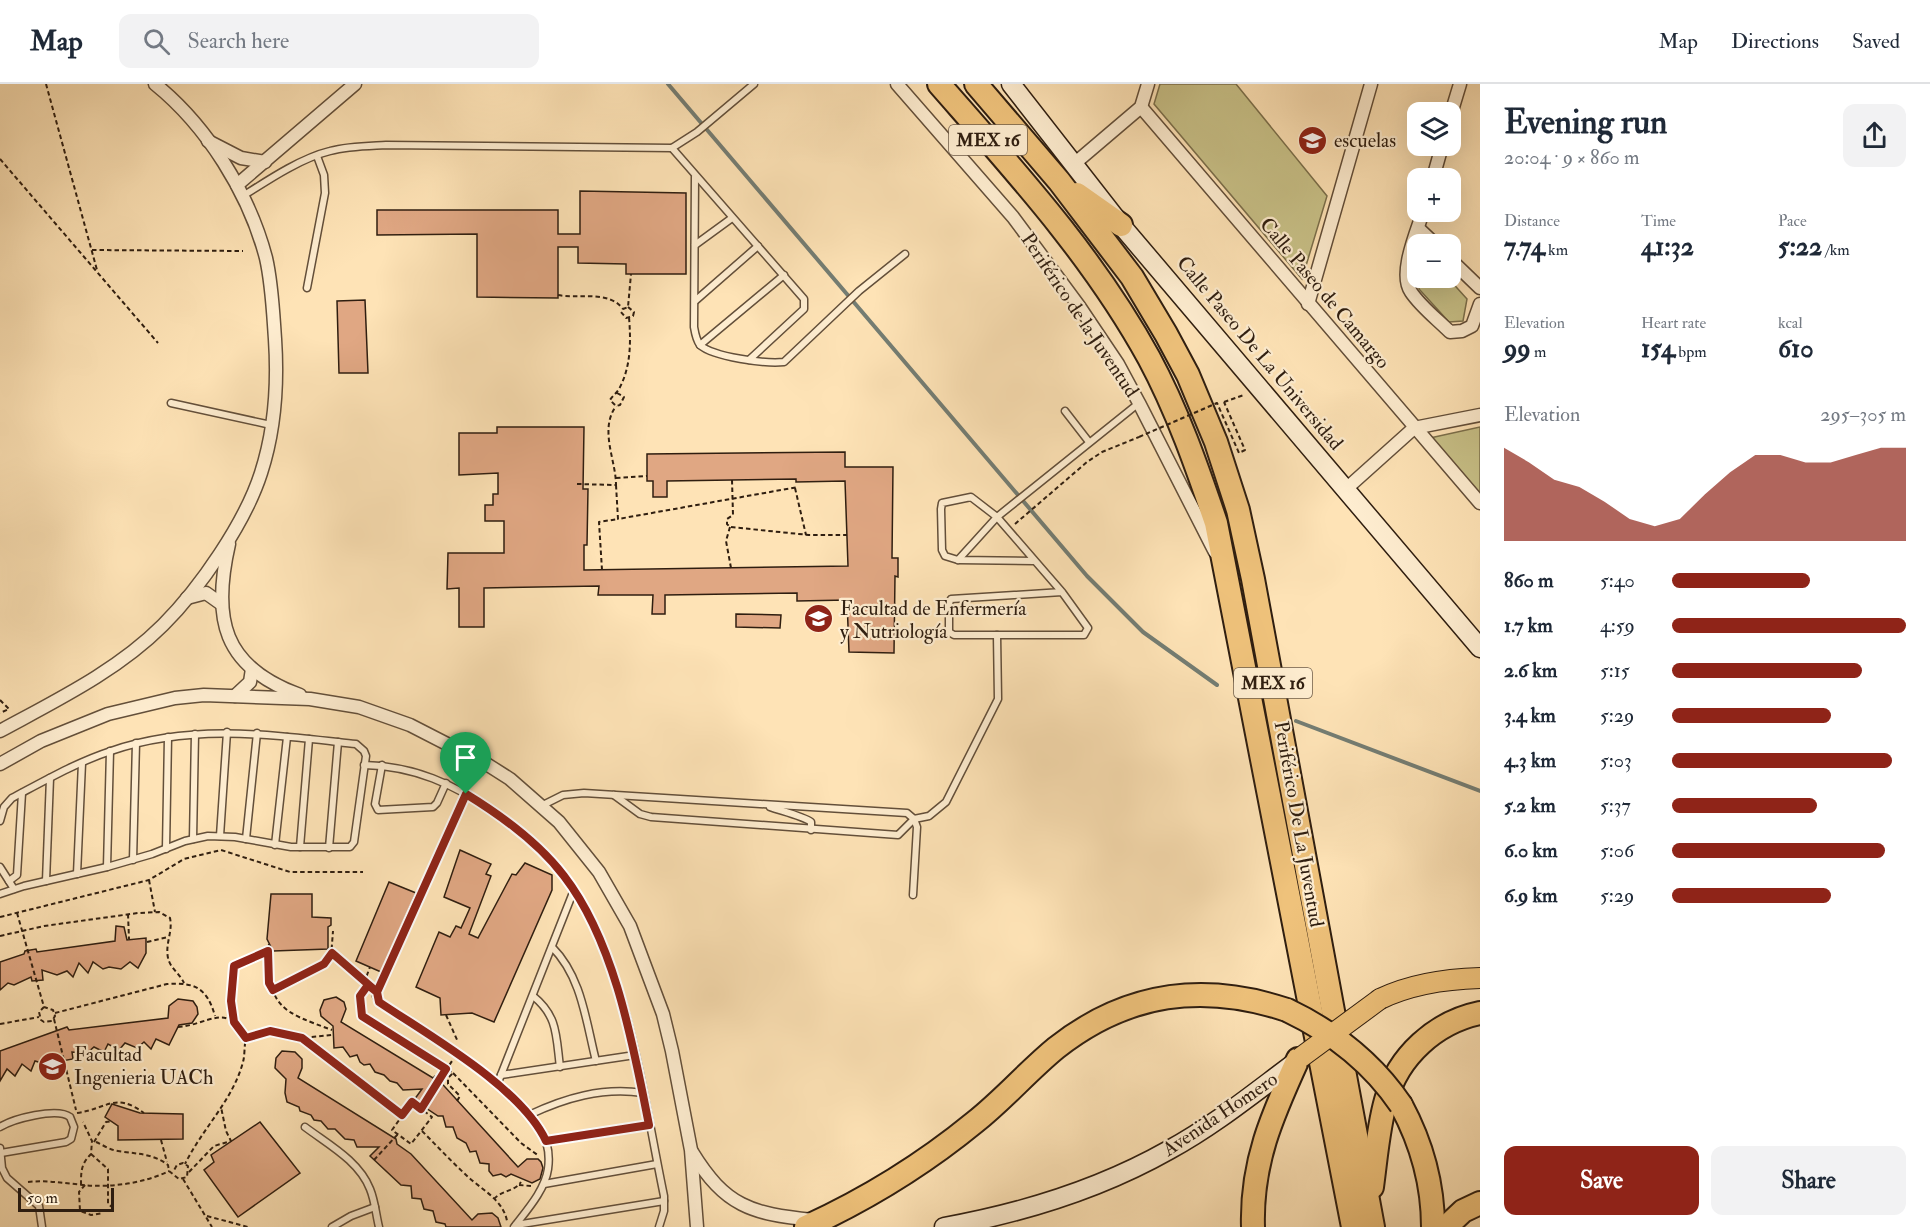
<!DOCTYPE html>
<html lang="en">
<head>
<meta charset="utf-8">
<style>
  body { margin:0; font-family:"IM FELL Double Pica",serif; background:#f2f2f3; color:#1f2937; height:100vh; display:flex; flex-direction:column; font-size:22px; white-space:nowrap }
  * { box-sizing:border-box; margin:0 }
  p { font-size:20px; color:#747a83 }
  .icon { flex:none; width:33px; height:33px; fill:none; stroke:currentColor; stroke-width:2; stroke-linecap:round; stroke-linejoin:round }
  .map { position:relative; flex:1; overflow:hidden }
  .side { display:flex; flex-direction:column; background:#fff; width:450px }
  .side>* { flex:none }
  .fabs { position:absolute; left:1407px; top:18px; display:grid; gap:12px }
  .fabs a { display:grid; place-items:center; width:54px; height:54px; border-radius:12px; background:#fff; box-shadow:0 6px 24px #0002; font-size:30px }
  .scale { position:absolute; left:18px; bottom:15px; width:96px; box-sizing:border-box; padding-left:6px; border:3px solid #2f1e10; border-top:0; font-size:16px; line-height:21px; white-space:nowrap; color:#2f1e10; -webkit-text-stroke:4px #feedd0; paint-order:stroke }
  .pin { position:absolute; display:grid; place-items:center; width:51px; height:51px; color:#fff; margin:-62px -26px; border-radius:50% 50% 50% 0; rotate:-45deg; box-shadow:0 0 6px #0007 }
  .pin .icon { rotate:45deg }
  .round { display:grid; place-items:center; flex:none; width:63px; height:63px; border-radius:12px; background:#f2f2f3 }
  .headline { display:flex; align-items:center; justify-content:space-between; height:102px; padding:0 24px }
  h1 { font-size:33px; font-weight:700; line-height:45px }
  .stats { display:grid; grid-template-columns:repeat(3,1fr); gap:9px; height:102px; padding:6px 24px }
  .stats div { display:grid; align-content:center }
  .stats b { font-size:26px; font-weight:700 }
  .stats small { font-size:16px; font-weight:400 }
  .stats p { font-size:16px }
  .chart { height:168px; padding:12px 24px }
  .chart p { display:flex; justify-content:space-between }
  .chart svg { width:100%; height:108px; margin-top:6px; fill:#8f2418; opacity:.7 }
  .action { display:flex; gap:12px; margin-top:auto; padding:12px 24px }
  .action a { flex:1; height:69px; border-radius:12px; background:#8f2418; color:#fff; font-size:24px; font-weight:700; line-height:69px; text-align:center }
  .action a+a { background:#f2f2f3; color:#1f2937 }
  ul { padding:0 24px; list-style:none; font-size:20px }
  li { display:grid; grid-template-columns:96px 72px 1fr; align-items:center; height:45px }
  li i { height:15px; border-radius:8px; background:#8f2418 }
  header { display:flex; align-items:center; gap:36px; box-sizing:border-box; height:84px; padding:0 30px; background:#fff; border-bottom:2px solid #e0e1e3 }
  header strong { font-size:28px }
  nav { display:flex; gap:33px; margin-inline-start:auto; font-size:21px }
  .search { width:420px; height:54px; background:#f2f2f3; display:flex; align-items:center; gap:15px; box-sizing:border-box; padding:0 21px; border-radius:12px; color:#747a83; font-size:22px }
  main { display:flex; flex:1; min-height:0 }
  .map>svg:first-child { display:block }
  .green { fill:#c8c188; stroke:#7c704c; stroke-width:1.5 }
  .lines { fill:none; stroke-linecap:round; stroke-linejoin:round }
  .stream { stroke:#747d73; stroke-width:4 }
  .building { fill:#e0a783; stroke:#2f1e10; stroke-width:1.5 }
  .lane-casing { stroke:#634f3a; stroke-width:9 }
  .street-casing { stroke:#634f3a; stroke-width:15 }
  .secondary-casing { stroke:#2f1e10; stroke-width:21 }
  .primary-casing { stroke:#2f1e10; stroke-width:22 }
  .highway-casing { stroke:#2f1e10; stroke-width:26 }
  .path { stroke:#2f1e10; stroke-width:2; stroke-dasharray:4.5 3; stroke-linecap:butt }
  .lane { stroke:#feedd0; stroke-width:6 }
  .street { stroke:#feedd0; stroke-width:12 }
  .secondary { stroke:#feedd0; stroke-width:18 }
  .primary { stroke:#efc27b; stroke-width:20 }
  .highway { stroke:#efc27b; stroke-width:22 }
  .primary-bridge-casing { stroke:#2f1e10; stroke-width:22; stroke-linecap:butt }
  .highway-bridge-casing { stroke:#2f1e10; stroke-width:26; stroke-linecap:butt }
  .path-bridge { stroke:#2f1e10; stroke-width:2; stroke-dasharray:4.5 3; stroke-linecap:butt }
  .primary-bridge { stroke:#efc27b; stroke-width:20 }
  .highway-bridge { stroke:#efc27b; stroke-width:22 }
  .route-casing { stroke:#fff; stroke-width:12 }
  .route { stroke:#8f2418; stroke-width:8 }
  .labels { text-anchor:middle; dominant-baseline:central; stroke-width:4.5; stroke-linejoin:round; paint-order:stroke }
  .shield { fill:#feedd0; stroke:#6d5c4a; stroke-width:1.5 }
  .shield-label { font-size:18px; font-weight:bold; fill:#2f1e10 }
  .poi-label { font-size:20px; fill:#2f1e10; stroke:#feedd0; text-anchor:start }
  .street-label { font-size:20px; fill:#2f1e10; stroke:#feedd0 }
</style>
</head>
<body>
<header>
<strong>Map</strong>
<div class="search"><svg class="icon" aria-label="search" viewBox="0 0 24 24"><circle cx="10" cy="10" r="6"/><path d="M15 15l6 6"/></svg>Search here</div>
<nav><a>Map</a><a>Directions</a><a>Saved</a></nav>
</header>
<main>
<div class="map">
<svg width="1480" height="1143" viewBox="0 0 1480 1143">
  <rect width="100%" height="100%" fill="#fee3b6"/>
  <filter id="stains"><feTurbulence type="fractalNoise" baseFrequency=".00333" numOctaves="4"/><feColorMatrix values="0 0 0 0 .2 0 0 0 0 .09 0 0 0 0 .02 0 0 0 .5 -.17"/></filter>
  <radialGradient id="worn" r=".72"><stop offset=".6" stop-color="#630" stop-opacity="0"/><stop offset="1" stop-color="#630" stop-opacity=".3"/></radialGradient>
  <g class="green">
    <polygon points="1160,0 1236,0 1327,112 1302,195 1154,20"/>
    <polygon points="1420,194 1448,194 1467,215 1463,237 1449,238 1419,205"/>
    <polygon points="1480,343 1480,414 1430,354"/>
  </g>
  <g class="lines">
    <g class="stream">
      <polyline points="668,0 1087,492 1143,548 1217,601"/>
      <polyline points="1296,637 1480,707"/>
    </g>
  </g>
  <g class="building">
    <polygon points="580,107 686,109 686,190 626,190 626,180 578,179 578,163 558,163 558,214 477,213 477,150 377,151 377,126 558,126 558,150 580,150"/>
    <polygon points="365,216 368,289 339,289 337,217"/>
    <polygon points="497,343 584,343 583,405 588,405 587,461 584,461 584,486 848,482 845,397 796,398 796,395 667,397 667,413 653,413 653,397 647,397 647,370 845,368 845,383 893,383 892,474 898,474 898,493 895,492 894,569 849,568 847,516 797,517 797,509 665,511 665,530 652,530 653,511 598,511 599,502 484,504 484,543 459,543 459,504 447,505 448,469 504,469 504,437 485,437 485,421 493,421 493,410 498,410 498,389 459,391 459,349 497,349"/>
    <polygon points="736,530 781,531 780,544 736,543"/>
    <polygon points="460,766 491,780 486,790 491,792 469,850 478,854 512,790 516,791 525,779 552,791 552,806 494,938 472,929 441,931 440,914 416,903 439,848 450,853 456,842 461,844 470,824 444,813"/>
    <polygon points="389,798 416,809 381,888 356,877"/>
    <polygon points="271,810 312,810 312,833 331,834 331,841 328,843 328,865 273,867 267,855"/>
    <polygon points="116,842 124,843 127,856 146,854 146,869 138,884 130,878 121,885 109,883 103,885 93,878 88,889 79,879 73,893 67,887 57,891 42,886 43,896 32,897 31,893 14,901 8,899 0,906 0,878 24,870 25,867 36,865 37,868 115,857"/>
    <polygon points="336,913 344,918 346,925 341,938 433,994 435,992 518,1083 527,1075 538,1075 541,1078 543,1084 540,1095 532,1099 511,1090 506,1093 501,1090 493,1092 489,1087 489,1080 480,1079 476,1067 470,1068 466,1059 457,1054 453,1043 446,1043 443,1032 438,1032 414,1016 422,1005 403,1006 397,999 390,997 384,991 375,988 370,980 364,981 360,978 357,971 350,973 343,963 334,964 333,942 321,932 320,926 324,916"/>
    <polygon points="178,915 193,917 197,923 198,930 192,939 179,941 169,961 156,955 151,965 144,958 137,964 125,959 119,966 108,960 104,968 94,963 87,969 72,968 73,975 45,980 35,977 31,987 22,980 15,992 7,985 0,997 0,967 67,943 69,946 168,934 169,922"/>
    <polygon points="282,967 295,968 302,975 302,984 298,994 396,1055 397,1060 411,1070 472,1136 478,1130 492,1129 498,1134 501,1143 446,1143 445,1140 436,1138 433,1127 424,1125 421,1115 412,1114 411,1102 401,1101 370,1072 379,1063 357,1063 354,1056 345,1055 335,1045 328,1045 321,1037 314,1036 311,1031 300,1027 299,1023 287,1018 285,1009 286,995 275,984 276,974"/>
    <polygon points="112,1020 140,1029 183,1030 183,1055 118,1056 118,1042 105,1033"/>
    <polygon points="260,1038 300,1089 238,1133 204,1086 214,1078 211,1071"/>
  </g>
  <g class="lines">
    <defs>
      <g id="lane">
        <polyline points="672,64 804,215 804,225 749,276"/>
        <path d="M695 93 694 243C695 249 696 256 700 261 713 273 766 280 784 278L859 207 905 170"/>
        <path d="M243 112C268 96 301 74 330 67 348 62 367 62 386 61L672 64 697 48 754 0"/>
        <polyline points="695,161 732,134"/>
        <polyline points="307,204 325,109 324,91 317,72"/>
        <polyline points="695,217 758,162"/>
        <polyline points="700,261 784,191"/>
        <polyline points="171,319 271,341"/>
        <polyline points="1065,327 1089,358"/>
        <polyline points="958,476 997,433 1139,319"/>
        <polyline points="1034,477 958,476 945,472 942,466 941,425 942,419 971,413 997,433 1062,508 1088,544 1084,551 954,551 949,548 949,519 951,515 1062,508"/>
        <path d="M364 681C414 682 454 700 494 728 520 747 546 767 565 792 627 875 643 1012 664 1112V1127L659 1143"/>
        <polyline points="382,681 375,720 378,726 433,723 437,719 446,699"/>
        <path d="M466 710 376 912 379 918C425 949 511 999 540 1045 547 1056 550 1071 548 1085 545 1106 527 1126 514 1143"/>
        <polyline points="614,711 640,730 651,733 898,751 914,735 929,732 946,718 998,615 997,551"/>
        <polyline points="541,722 563,711 584,709 907,729 914,735 917,743 913,811"/>
        <path d="M770 723C781 727 803 732 811 738V746"/>
        <path d="M0 737 4 723 12 714C44 697 77 678 111 667 192 639 273 651 356 660L364 667 366 672 354 758 350 763H291L235 753 208 752 185 757 152 770 107 783 24 802 0 810"/>
        <polyline points="220,752 227,648"/>
        <polyline points="193,755 195,650"/>
        <polyline points="246,755 257,649"/>
        <polyline points="275,761 287,653"/>
        <polyline points="300,763 309,655"/>
        <polyline points="329,764 338,658"/>
        <polyline points="166,765 168,653"/>
        <polyline points="133,776 136,659"/>
        <polyline points="0,783 14,805"/>
        <polyline points="107,783 110,667"/>
        <polyline points="77,790 82,679"/>
        <polyline points="9,797 17,791 22,709"/>
        <polyline points="46,797 50,694"/>
        <path d="M552 863C582 893 586 938 596 977"/>
        <path d="M533 912C558 932 556 952 560 983"/>
        <polyline points="501,991 635,971"/>
        <polyline points="497,1001 574,806"/>
        <path d="M529 1031C565 1014 602 1003 643 1009"/>
        <path d="M0 1043C13 1035 57 1023 70 1033L74 1043 71 1055 66 1058 1 1069"/>
        <path d="M305 1043C329 1061 359 1077 370 1105 375 1117 376 1131 379 1143"/>
        <polyline points="546,1057 649,1041"/>
        <polyline points="0,1064 2,1084 7,1094 39,1122 42,1143"/>
        <polyline points="544,1100 657,1080"/>
        <polyline points="516,1141 664,1117"/>
        <polyline points="332,1143 351,1132 375,1123"/>
      </g>
      <g id="street">
        <polyline points="897,0 1013,133 1079,222 1118,280 1139,319 1215,468"/>
        <polyline points="1141,23 1480,419"/>
        <polyline points="1450,33 1460,0"/>
        <polyline points="208,57 241,74 265,78"/>
        <polyline points="1074,80 1141,23 1148,0"/>
        <polyline points="1433,94 1442,62"/>
        <polyline points="237,101 355,0"/>
        <path d="M1423 128C1417 147 1398 190 1411 208 1421 223 1437 235 1450 248L1462 247 1472 242 1480 220"/>
        <polyline points="1418,144 1435,160"/>
        <polyline points="1450,175 1480,204"/>
        <polyline points="1308,220 1371,0"/>
        <polyline points="1346,405 1414,344 1480,331"/>
        <path d="M229 460C212 534 222 583 300 611"/>
        <polyline points="187,514 206,509 220,519"/>
        <polyline points="235,612 250,598 252,585"/>
        <path d="M0 647C57 616 117 587 163 541 200 504 245 439 261 389 275 346 278 300 275 255 273 227 272 200 266 174 249 109 207 42 155 0"/>
        <polyline points="0,680 41,657 108,630 175,614 204,611 310,615 359,623 410,641 488,681 510,695 559,738 599,788 630,842 663,930 672,967 691,1066 697,1143"/>
        <path d="M692 1068C725 1122 751 1130 813 1136"/>
      </g>
      <g id="secondary">
        <polyline points="1011,0 1121,141 1480,564"/>
        <path d="M944 1143C1022 1129 1100 1105 1169 1066 1215 1041 1255 1008 1297 977"/>
      </g>
      <path id="primary" d="M1380 915C1411 900 1445 895 1480 894"/>
      <g id="highway">
        <path d="M939 0C1015 87 1093 172 1149 274 1177 326 1197 383 1216 439L1353 1143"/>
        <polyline points="976,0 1059,97 1132,193 1166,250 1188,291 1216,358 1238,426 1253,495 1373,1143"/>
        <polyline points="1077,110 1121,141"/>
        <path d="M1401 1021C1422 1060 1433 1099 1433 1143"/>
        <path d="M1372 1103C1376 1074 1378 1044 1386 1016 1398 972 1436 938 1480 929"/>
        <path d="M806 1143C865 1116 925 1079 975 1038 1004 1015 1028 987 1056 964 1127 908 1203 898 1287 926"/>
        <path d="M1253 1143C1251 1079 1272 1032 1298 975"/>
        <polyline points="1446,1143 1463,1127 1480,1119"/>
      </g>
    </defs>
    <use href="#lane" class="lane-casing"/>
    <use href="#street" class="street-casing"/>
    <use href="#secondary" class="secondary-casing"/>
    <use href="#primary" class="primary-casing"/>
    <use href="#highway" class="highway-casing"/>
    <g class="path">
      <polyline points="46,0 97,186"/>
      <polyline points="0,75 158,259"/>
      <polyline points="92,166 243,167"/>
      <path d="M558 211C578 215 609 206 623 225"/>
      <polyline points="628,223 634,228 633,232 626,234 621,228 623,225 628,223 631,190"/>
      <path d="M617 309 624 313 620 321 616 322 610 316C613 311 616 310 619 305 631 283 631 258 629 233"/>
      <polyline points="1224,318 1244,311"/>
      <polyline points="616,394 647,392"/>
      <polyline points="732,396 733,431 727,435 727,440 730,443 809,451 847,451"/>
      <path d="M577 400 616 401C616 376 599 346 616 322"/>
      <polyline points="616,401 618,435 798,403"/>
      <polyline points="795,404 806,451"/>
      <polyline points="1015,440 1087,378 1102,368 1139,353"/>
      <polyline points="730,443 726,457 731,484"/>
      <polyline points="602,486 599,438 618,435"/>
      <polyline points="0,616 9,625 0,629"/>
      <polyline points="149,796 155,828"/>
      <polyline points="17,829 44,923 39,928 41,936 44,938 52,937 55,932 53,926 44,923"/>
      <polyline points="128,830 129,855"/>
      <polyline points="0,833 149,796 184,775 221,766 290,788 363,788"/>
      <path d="M0 852 44 842 138 829 159 828 170 834C173 848 165 859 168 874 170 884 180 890 184 899"/>
      <polyline points="147,858 168,853"/>
      <path d="M268 867C268 924 283 928 332 946"/>
      <polyline points="331,869 348,881 367,901"/>
      <polyline points="364,899 370,883"/>
      <polyline points="367,901 360,912 361,932 453,989 448,994 448,1000 460,1012 457,1017"/>
      <polyline points="273,906 324,880 331,873 333,847"/>
      <path d="M55 929 167 900C195 898 207 904 215 932"/>
      <polyline points="446,931 458,958"/>
      <polyline points="54,935 76,1026"/>
      <polyline points="235,938 231,917 234,882 268,867 269,860"/>
      <polyline points="0,940 39,933"/>
      <path d="M178 943C208 941 227 917 246 954 244 962 245 971 243 978 233 1016 202 1045 185 1080"/>
      <polyline points="246,954 270,947 302,954 332,951"/>
      <polyline points="302,954 402,1031"/>
      <polyline points="453,989 521,1059 539,1072"/>
      <polygon points="412,1018 432,1033 411,1060 392,1046"/>
      <polyline points="421,1025 452,977"/>
      <path d="M77 1029C109 1024 115 1008 144 1029"/>
      <path d="M422 1047C436 1061 450 1076 465 1090 480 1105 503 1115 507 1137"/>
      <polyline points="161,1056 167,1078"/>
      <polyline points="94,1058 106,1038 112,1037"/>
      <path d="M96 1058C103 1061 110 1066 118 1067 136 1070 152 1069 168 1081L169 1087 179 1095 187 1093 188 1082 183 1079 177 1081 173 1088"/>
      <polyline points="91,1070 108,1085 108,1120 112,1123"/>
      <polyline points="374,1076 398,1050"/>
      <polyline points="189,1088 214,1062 231,1057 226,1047 221,1023"/>
      <polyline points="183,1095 212,1143"/>
      <path d="M28 1098C47 1096 64 1099 83 1101 110 1104 145 1099 169 1087"/>
      <path d="M81 1101C81 1087 81 1080 91 1070L92 1057 83 1038"/>
      <polyline points="85,1101 79,1108 80,1127 91,1131 103,1129"/>
      <polyline points="519,1101 531,1102"/>
      <path d="M494 1115C502 1106 514 1108 521 1098"/>
      <polyline points="207,1132 248,1143"/>
    </g>
    <use href="#lane" class="lane"/>
    <use href="#street" class="street"/>
    <use href="#secondary" class="secondary"/>
    <use href="#primary" class="primary"/>
    <use href="#highway" class="highway"/>
    <defs>
      <polyline id="primary-bridge" points="1300,974 1380,915"/>
      <path id="highway-bridge" d="M1287 926C1333 948 1372 978 1401 1021"/>
    </defs>
    <use href="#primary-bridge" class="primary-bridge-casing"/>
    <use href="#highway-bridge" class="highway-bridge-casing"/>
    <polyline class="path-bridge" points="1139,353 1217,319 1239,369 1245,366 1224,318"/>
    <use href="#primary-bridge" class="primary-bridge"/>
    <use href="#highway-bridge" class="highway-bridge"/>
  </g>
  <g class="lines">
    <defs>
      <path id="route" d="M466 710 377 908 332 869 324 880 273 906 269 899 268 867 234 882 231 917 234 938 246 954 270 947 302 954 402 1031 412 1018 421 1025 446 985 362 932 360 912 368 901 377 908 379 918C428 951 521 1003 546 1057L649 1041C633 961 615 858 564 792 538 758 502 732 466 710"/>
    </defs>
    <use href="#route" class="route-casing"/>
    <use href="#route" class="route"/>
  </g>
  <defs>
    <symbol id="school-disc" viewBox="-11 -11 22 22"><circle r="9.5" fill="#8f2418" stroke="#feedd0"/><path d="M0-5L7-2L0 1L-7-2ZM-4 1L0 2.5L4 1V4Q0 6-4 4Z" fill="#fff"/></symbol>
  </defs>
  <g fill-rule="evenodd">
    <use href="#school-disc" x="1296" y="40" width="33" height="33"/>
    <use href="#school-disc" x="802" y="518" width="33" height="33"/>
    <use href="#school-disc" x="36" y="966" width="33" height="33"/>
  </g>
  <g class="labels">
    <g class="shield">
      <rect x="949" y="41" width="78" height="30" rx="4.5"/>
      <rect x="1234" y="584" width="78" height="30" rx="4.5"/>
    </g>
    <g class="shield-label">
      <text x="988" y="56">MEX 16</text>
      <text x="1273" y="599">MEX 16</text>
    </g>
    <g class="poi-label">
      <text x="1334" y="56">escuelas</text>
      <text x="840" y="524">Facultad de Enfermería<tspan x="840" dy="23">y Nutriología</tspan></text>
      <text x="74" y="970">Facultad<tspan x="74" dy="23">Ingenieria UACh</tspan></text>
    </g>
    <g class="street-label">
      <text transform="translate(1325 209) rotate(50)">Calle Paseo de Camargo</text>
      <text transform="translate(1080 231) rotate(56)">Periférico de la Juventud</text>
      <text transform="translate(1260 269) rotate(50)">Calle Paseo De La Universidad</text>
      <text transform="translate(1299 740) rotate(80)">Periférico De La Juventud</text>
      <text transform="translate(1220 1030) rotate(-34)">Avenida Homero</text>
    </g>
  </g>
  <rect width="100%" height="100%" filter="url(#stains)"/>
  <rect width="100%" height="100%" fill="url(#worn)"/>
</svg>
<div class="fabs">
<a><svg class="icon" aria-label="layers" viewBox="0 0 24 24"><path d="M12 4l9 5-9 5-9-5zM3 14l9 5 9-5"/></svg></a>
<a>+</a>
<a>−</a>
</div>
<div class="scale">50 m</div>
<div class="pin" style="left:466px;top:710px;background:#1e9e55"><svg class="icon" aria-label="arrive" viewBox="0 0 24 24"><path d="M6 21V4h12l-3 4 3 4H6"/></svg></div>
</div>
<section class="side">
<div class="headline"><div><h1>Evening run</h1><p>20:04 · 9 × 860 m</p></div><a class="round"><svg class="icon" aria-label="share" viewBox="0 0 24 24"><path d="M12 15V3M7 8l5-5 5 5M5 13v7h14v-7"/></svg></a></div>
<div class="stats">
<div><p>Distance</p><b>7.74<small> km</small></b></div>
<div><p>Time</p><b>41:32</b></div>
<div><p>Pace</p><b>5:22<small> /km</small></b></div>
</div>
<div class="stats">
<div><p>Elevation</p><b>99<small> m</small></b></div>
<div><p>Heart rate</p><b>154<small> bpm</small></b></div>
<div><p>kcal</p><b>610</b></div>
</div>
<div class="chart"><p><span>Elevation</span>295–305 m</p>
<svg viewBox="0 0 160 44" preserveAspectRatio="none"><path d="M0 44V6L10 12L20 19L30 22L40 28L50 35L60 38L70 35L80 25L90 16L100 9L110 9L120 12L130 12L140 9L150 6L160 6V44z"/></svg>
</div>
<ul>
<li><b>860 m</b>5:40<i style="width:59%"></i></li>
<li><b>1.7 km</b>4:59<i style="width:100%"></i></li>
<li><b>2.6 km</b>5:15<i style="width:81%"></i></li>
<li><b>3.4 km</b>5:29<i style="width:68%"></i></li>
<li><b>4.3 km</b>5:03<i style="width:94%"></i></li>
<li><b>5.2 km</b>5:37<i style="width:62%"></i></li>
<li><b>6.0 km</b>5:06<i style="width:91%"></i></li>
<li><b>6.9 km</b>5:29<i style="width:68%"></i></li>
</ul>
<div class="action"><a>Save</a><a>Share</a></div>
</section>
</main>
</body>
</html>
